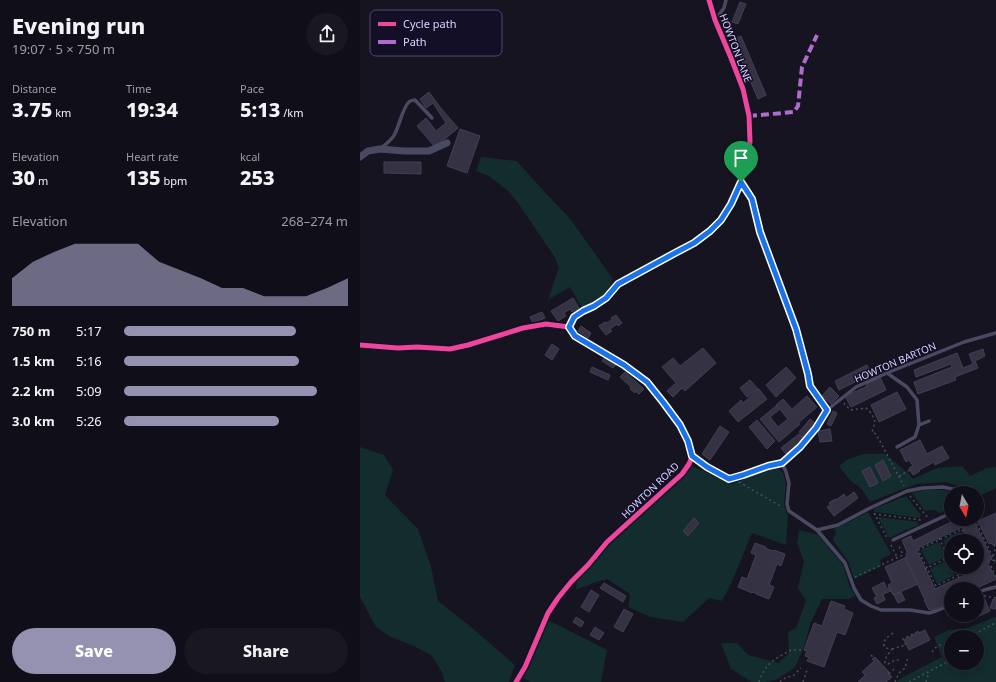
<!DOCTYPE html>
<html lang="en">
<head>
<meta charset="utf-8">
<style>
  body { margin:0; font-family:"Noto Sans",sans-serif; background:#191822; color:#f1f3f6; height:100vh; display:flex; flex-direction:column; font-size:15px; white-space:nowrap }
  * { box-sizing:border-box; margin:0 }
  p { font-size:13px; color:#9c9ca2 }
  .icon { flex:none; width:22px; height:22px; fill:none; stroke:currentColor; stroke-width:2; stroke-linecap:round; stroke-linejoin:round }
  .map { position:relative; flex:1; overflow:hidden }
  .panel { display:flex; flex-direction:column; background:#100f19; width:360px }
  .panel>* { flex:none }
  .needle { width:26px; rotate:170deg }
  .buttons { position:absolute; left:584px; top:486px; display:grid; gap:8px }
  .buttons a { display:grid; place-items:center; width:40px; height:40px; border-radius:50%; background:#100f19; box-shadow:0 2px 10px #0003,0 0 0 1px #302f38; font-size:20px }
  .pin { position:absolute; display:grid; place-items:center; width:34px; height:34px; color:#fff; margin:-41px -17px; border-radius:50% 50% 50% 0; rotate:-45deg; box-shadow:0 0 4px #0007 }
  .pin .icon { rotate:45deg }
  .round { display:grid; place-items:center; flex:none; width:42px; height:42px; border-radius:21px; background:#191822 }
  .overview { display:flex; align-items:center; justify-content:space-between; height:68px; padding:0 12px }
  h1 { font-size:22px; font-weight:800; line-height:30px }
  .figures { display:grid; grid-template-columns:repeat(3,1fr); gap:6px; height:68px; padding:4px 12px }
  .figures div { display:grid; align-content:center }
  .figures b { font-size:20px; font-weight:800 }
  .figures small { font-size:11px; font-weight:400 }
  .figures p { font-size:11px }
  .chart { height:112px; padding:8px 12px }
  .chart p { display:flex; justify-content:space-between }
  .chart svg { width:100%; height:72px; margin-top:4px; fill:#9591b1; opacity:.7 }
  .cta { display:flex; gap:8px; margin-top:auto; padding:8px 12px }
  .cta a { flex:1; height:46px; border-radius:24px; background:#9591b1; color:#fff; font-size:16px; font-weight:800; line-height:46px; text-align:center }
  .cta a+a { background:#191822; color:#f1f3f6 }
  ul { padding:0 12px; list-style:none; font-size:13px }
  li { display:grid; grid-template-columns:64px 48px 1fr; align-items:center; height:30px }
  li i { height:10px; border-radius:5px; background:#9591b1 }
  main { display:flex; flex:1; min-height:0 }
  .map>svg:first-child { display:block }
  .green { fill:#132c2d; fill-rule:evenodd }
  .building { fill:#343243; stroke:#433f54; fill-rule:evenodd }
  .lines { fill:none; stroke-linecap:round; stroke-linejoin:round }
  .path { stroke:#44505f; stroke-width:1.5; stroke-dasharray:2 3; stroke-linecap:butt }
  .lane { stroke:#4a4962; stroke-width:3.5 }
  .street { stroke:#4a4962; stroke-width:7 }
  .quiet { stroke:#b06ccc; stroke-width:4; stroke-dasharray:8 4; stroke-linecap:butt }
  .cycleway-casing { stroke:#130f26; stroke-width:8 }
  .cycleway { stroke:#ed469a; stroke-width:5 }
  .route-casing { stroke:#fff; stroke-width:8 }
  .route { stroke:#1a73e8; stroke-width:5 }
  .labels { text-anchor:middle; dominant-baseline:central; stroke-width:3; stroke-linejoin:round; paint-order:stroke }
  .street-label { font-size:10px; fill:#d9d4ff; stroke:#130f26 }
  .key { fill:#130f26; stroke:#4e4a67; stroke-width:1 }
  .key-label { font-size:11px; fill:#d9d4ff }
</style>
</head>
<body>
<main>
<section class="panel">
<div class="overview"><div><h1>Evening run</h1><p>19:07 · 5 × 750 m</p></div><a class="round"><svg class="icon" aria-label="share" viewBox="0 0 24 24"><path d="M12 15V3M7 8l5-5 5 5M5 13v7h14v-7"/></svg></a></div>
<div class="figures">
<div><p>Distance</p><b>3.75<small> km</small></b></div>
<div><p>Time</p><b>19:34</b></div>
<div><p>Pace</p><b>5:13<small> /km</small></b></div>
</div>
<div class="figures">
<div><p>Elevation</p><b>30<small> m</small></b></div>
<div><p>Heart rate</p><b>135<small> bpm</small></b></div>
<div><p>kcal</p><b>253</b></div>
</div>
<div class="chart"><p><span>Elevation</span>268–274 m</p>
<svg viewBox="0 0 160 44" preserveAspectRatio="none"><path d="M0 44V27L10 17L20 11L30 6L40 6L50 6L60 6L70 17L80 22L90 27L100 33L110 33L120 38L130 38L140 38L150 33L160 27V44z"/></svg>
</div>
<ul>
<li><b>750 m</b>5:17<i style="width:77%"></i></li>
<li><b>1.5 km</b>5:16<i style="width:78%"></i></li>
<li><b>2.2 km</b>5:09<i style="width:86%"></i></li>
<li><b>3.0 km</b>5:26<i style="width:69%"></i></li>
</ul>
<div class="cta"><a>Save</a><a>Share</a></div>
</section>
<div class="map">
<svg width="636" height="682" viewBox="0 0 636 682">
  <rect width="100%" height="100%" fill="#161421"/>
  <g class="green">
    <path d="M121 157 157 161 171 177 211 220 253 279C250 288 243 298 234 303 231 305 226 307 222 308L210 287 188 300 199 267 194 256 158 203 147 190 129 176 116 171Z"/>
    <polygon points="0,447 24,455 33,470 25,495 58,529 71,567 78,601 110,626 155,665 149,682 85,682 82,672 71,655 54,646 29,636 16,627 0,597"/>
    <polygon points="503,454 525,454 548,473 553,479 577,468 602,466 610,476 627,468 636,467 636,488 617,497 617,493 608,493 605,488 586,482 556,484 510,502 502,489 491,481 479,466 488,459"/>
    <polygon points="330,466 332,466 371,484 408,470 418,468 423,473 426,483 424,504 428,516 426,545 392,533 371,584 362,601 349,598 323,622 291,617 268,607 270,594 247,579 233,583 216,590 217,581 248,544 324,477"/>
    <path d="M564 490H583L595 493H591V508L580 513C575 510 571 509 565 511L552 493Z"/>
    <polygon points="546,496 561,515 559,518 515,512 513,509"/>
    <polygon points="508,512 531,554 520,560 521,566 494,579 489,563 473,540 476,532 473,529 483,525"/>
    <polygon points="518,517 558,522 558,525 529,538"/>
    <polygon points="439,530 458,535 483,565 490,587 495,596 488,599 462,599 451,622 443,650 435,667 418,679 406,682 392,682 371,669 361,643 377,643 388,655 418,663 429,653 428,632 436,628 446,601 438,588 444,561 437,543"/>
    <polygon points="600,531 605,541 591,541 591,553 589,552 583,540"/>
    <polygon points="579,542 585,554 584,558 569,565 561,550"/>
    <polygon points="585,561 589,563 595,575 577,584 570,569"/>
    <path d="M635 617H636V682H537L541 678 582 657 574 637 589 630 608 628ZM591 637H617V663H591Z"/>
    <polygon points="188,620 247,650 241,682 171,682 163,678"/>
  </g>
  <g class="building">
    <polygon points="380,2 386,4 378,24 372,22"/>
    <polygon points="381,36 406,95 398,99 373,40"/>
    <polygon points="69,92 80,107 98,128 75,147 57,126 66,118 76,131 86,123 73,103 66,108 60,99"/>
    <polygon points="100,129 120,136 107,173 87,166"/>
    <polygon points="24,162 61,162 61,174 24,173"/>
    <polygon points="213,298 219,308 212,312 210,309 204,313 206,316 198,321 191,311"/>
    <polygon points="182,312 185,318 173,323 170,317"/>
    <polygon points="256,315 262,323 258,326 257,324 250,329 252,331 246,335 239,326 245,322 246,323 252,320 251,318"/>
    <polygon points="221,326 231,333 228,338 218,331"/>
    <polygon points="192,344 199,349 192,360 185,355"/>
    <polygon points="343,348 356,363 325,391 322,388 313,397 307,391 316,383 302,367 313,358 320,366"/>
    <polygon points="623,349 625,356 615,361 618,368 595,377 596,380 558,394 554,382 592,367 591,364 556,377 554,370 597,353 603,368 613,364 609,354"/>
    <polygon points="244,358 256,365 253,368 242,361"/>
    <polygon points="507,365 511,374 479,390 475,381"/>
    <polygon points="232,367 250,375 248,380 230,372"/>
    <polygon points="426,367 436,378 416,397 406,385"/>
    <polygon points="265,372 284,389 279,394 276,391 275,393 270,389 271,387 260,377"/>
    <polygon points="520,377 526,390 491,407 485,396 506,387 507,384"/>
    <polygon points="390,380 398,389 387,397 380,388"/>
    <polygon points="470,387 479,396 471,404 462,396"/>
    <polygon points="399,389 407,399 378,422 369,411 381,400 383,403"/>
    <polygon points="537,392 546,409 519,422 511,405"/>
    <polygon points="447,396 457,407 438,423 440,424 419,442 400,419 416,406 419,410 410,417 418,427 428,419 416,405 423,399 432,409"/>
    <polygon points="473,411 477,413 471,426 467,424"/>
    <polygon points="450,419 456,424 444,438 439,432"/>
    <polygon points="397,420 415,441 407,449 389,427"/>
    <polygon points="360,426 369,432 350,460 342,454"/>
    <polygon points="470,429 472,441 460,442 458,431"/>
    <polygon points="439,434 444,439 426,454 421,448"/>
    <polygon points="560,440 567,454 582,446 589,458 575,465 574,462 559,470 560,471 553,475 549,468 553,466 549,460 546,462 540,450"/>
    <polygon points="523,460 531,476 523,481 515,465"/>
    <polygon points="510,467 518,483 510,487 502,471"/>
    <polygon points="494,492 498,498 474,516 467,507 471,504 469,503 475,499 476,500 484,494 486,498"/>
    <polygon points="636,513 636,544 633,545 632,543 629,544 618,521"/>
    <polygon points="334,518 339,523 328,536 323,531"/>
    <path d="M597 519H606L609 526 615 523 632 559 627 562 636 579 615 589H591V600L584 604 585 605 572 610 571 609 569 610 564 600H565L545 557 547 556 546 554 547 552 542 540 551 536 553 541ZM602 527 609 541H617V557L622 567 575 589 556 549Z"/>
    <polygon points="395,543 406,547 405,548 413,551 414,550 425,554 421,566 417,564 409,585 414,587 409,599 396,594 396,593 393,592 392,593 378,587 382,577 387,579 396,555 391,553"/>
    <polygon points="545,558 558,584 533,595 528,585 532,583 525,567"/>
    <polygon points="524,582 527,589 529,588 531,591 523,594 525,600 517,604 514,598 517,597 512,588"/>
    <polygon points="244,583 266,596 263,602 240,588"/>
    <polygon points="231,590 239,595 229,612 221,607"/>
    <polygon points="541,592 545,600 538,603 534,595"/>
    <polygon points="619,595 621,599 624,598 630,611 604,623 600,615 617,615 617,596"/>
    <polygon points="633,599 636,600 636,609 630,608"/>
    <polygon points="471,601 485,606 484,609 493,613 485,635 477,632 464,667 447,661 449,657 445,656 447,651 444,650 454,623 462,626"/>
    <polygon points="264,609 273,614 263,632 254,627"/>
    <polygon points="216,617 224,622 221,627 213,622"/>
    <polygon points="235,627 244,633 239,640 230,635"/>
    <polygon points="565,630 570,640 549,650 544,640 555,634 555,633 558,631 559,633"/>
    <polygon points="515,657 529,672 528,673 532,677 526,682 498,682 505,675 502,672 514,661 512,659"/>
  </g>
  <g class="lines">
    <g class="path">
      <polyline points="484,403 486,406 491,410 506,408 512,414 515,422 512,432 516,434 544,486"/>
      <polyline points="539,476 550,470"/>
      <polyline points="379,482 422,507"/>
      <polyline points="550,496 568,518"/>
      <polyline points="514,513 528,540"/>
      <polyline points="514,514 561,520"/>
      <polyline points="615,519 634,560 629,562 636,577"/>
      <polyline points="579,538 591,562"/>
      <polyline points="607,541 602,529 558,550 576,586 615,567"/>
      <polyline points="531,545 537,557"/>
      <polyline points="633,556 635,550 634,544"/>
      <polyline points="634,560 636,564"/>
      <polyline points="617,561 619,565 617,566"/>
      <polyline points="594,567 599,578"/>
      <polyline points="565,569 591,556"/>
      <polyline points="495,577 543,555 538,544"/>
      <polyline points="624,596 625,596 636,598"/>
      <path d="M533 633C528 637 523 639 524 646L526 648 532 649 530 652 525 659V663L528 664 535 660H540"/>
      <polyline points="605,637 617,633 635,623 636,623"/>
      <polyline points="532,649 546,645 543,639 555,633"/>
      <polyline points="572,652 577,646 591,642"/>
      <polyline points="511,655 514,658"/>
      <polyline points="529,674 536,667"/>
      <polyline points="399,682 400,678 407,666 415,659 431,650 441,650"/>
      <polyline points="420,682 423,679 434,675 441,668"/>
      <polyline points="443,682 447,670"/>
      <polyline points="535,682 539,673 545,668 548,657"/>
      <polyline points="549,682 591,660"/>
      <polyline points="566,682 569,672"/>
    </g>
    <g class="lane">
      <polyline points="355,20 364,8 366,0"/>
      <path d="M21 148C25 145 30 141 33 137 39 129 42 108 49 102 51 100 52 100 55 100L72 118"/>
      <polyline points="382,183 392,199 400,232 436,329 448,374 450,386 467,410"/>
      <polyline points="527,373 547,387 557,400 559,425 555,437 537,447"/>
      <polyline points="559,425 569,421"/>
      <path d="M332 457 347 467 369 479C387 474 404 467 422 463L426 472 429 483 427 504 429 511 457 530 485 563 494 588 501 600 511 606 521 610H550L569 613 576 611 591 605"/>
      <polyline points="422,463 440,447 456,428 467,410 496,387 527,373 604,342 636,333"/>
      <polyline points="457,530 478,525 510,508 547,491 563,488 583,487 602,491 603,493"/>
      <polyline points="533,540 591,513"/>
      <polyline points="617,593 624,590 636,587"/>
    </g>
    <g class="street">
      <polyline points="0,157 8,151 20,149 44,151 69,151 87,143"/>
      <polyline points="209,327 214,317 223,311 234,306 246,298 258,283 334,243 350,231 361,220 371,204 381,182 390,142 389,116 383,89 371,58 355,20 349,0"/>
      <polyline points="0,345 38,348 57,347 90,349 108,345 163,328 186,324 209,327 215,336 264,365 287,382 303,402 320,425 328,441 332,457 329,464 322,474 247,542 228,565 211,582 198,598 188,613 165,667 156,682"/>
    </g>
    <polyline class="quiet" points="389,116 434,112 438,106 442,67 457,35"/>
    <defs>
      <g id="cycleway">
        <polyline points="209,327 214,317 223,311 234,306 246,298 258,283 334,243 350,231 361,220 371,204 381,182 390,142 389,116 383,89 371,58 355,20 349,0"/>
        <polyline points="0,345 38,348 57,347 90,349 108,345 163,328 186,324 209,327 215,336 264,365 287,382 303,402 320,425 328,441 332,457 329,464 322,474 247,542 228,565 211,582 198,598 188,613 165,667 156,682"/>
      </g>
    </defs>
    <use href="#cycleway" class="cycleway-casing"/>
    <use href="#cycleway" class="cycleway"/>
  </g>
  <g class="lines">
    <defs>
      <polygon id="route" points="381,182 392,199 400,232 436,329 448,374 450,386 467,410 456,428 440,447 422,463 408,466 383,475 369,479 347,467 332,456 328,441 320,425 303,402 287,382 264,365 215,336 209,327 214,317 223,311 234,306 246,298 258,284 315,253 334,243 350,231 361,220 371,204"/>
    </defs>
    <use href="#route" class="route-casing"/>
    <use href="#route" class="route"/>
  </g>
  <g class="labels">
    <g class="street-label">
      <text transform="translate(376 48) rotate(69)">HOWTON LANE</text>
      <text transform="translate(535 362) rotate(-23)">HOWTON BARTON</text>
      <text transform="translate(290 490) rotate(-44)">HOWTON ROAD</text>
    </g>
  </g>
  <rect x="10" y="10" width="132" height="46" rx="6" class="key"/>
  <rect x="18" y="22" width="18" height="4" fill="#ed469a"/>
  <rect x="18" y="40" width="18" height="4" fill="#b06ccc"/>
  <g class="key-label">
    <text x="43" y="28">Cycle path</text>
    <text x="43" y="46">Path</text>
  </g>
</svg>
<div class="buttons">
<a><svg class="needle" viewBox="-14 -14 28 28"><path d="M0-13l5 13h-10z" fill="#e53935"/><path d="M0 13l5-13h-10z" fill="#9c9ca2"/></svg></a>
<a><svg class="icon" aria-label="locate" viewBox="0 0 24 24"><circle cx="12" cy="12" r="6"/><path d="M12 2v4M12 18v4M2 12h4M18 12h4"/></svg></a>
<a>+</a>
<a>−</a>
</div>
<div class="pin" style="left:381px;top:182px;background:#1e9e55"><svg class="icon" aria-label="arrive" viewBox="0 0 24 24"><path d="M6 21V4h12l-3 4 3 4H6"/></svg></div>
</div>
</main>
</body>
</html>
